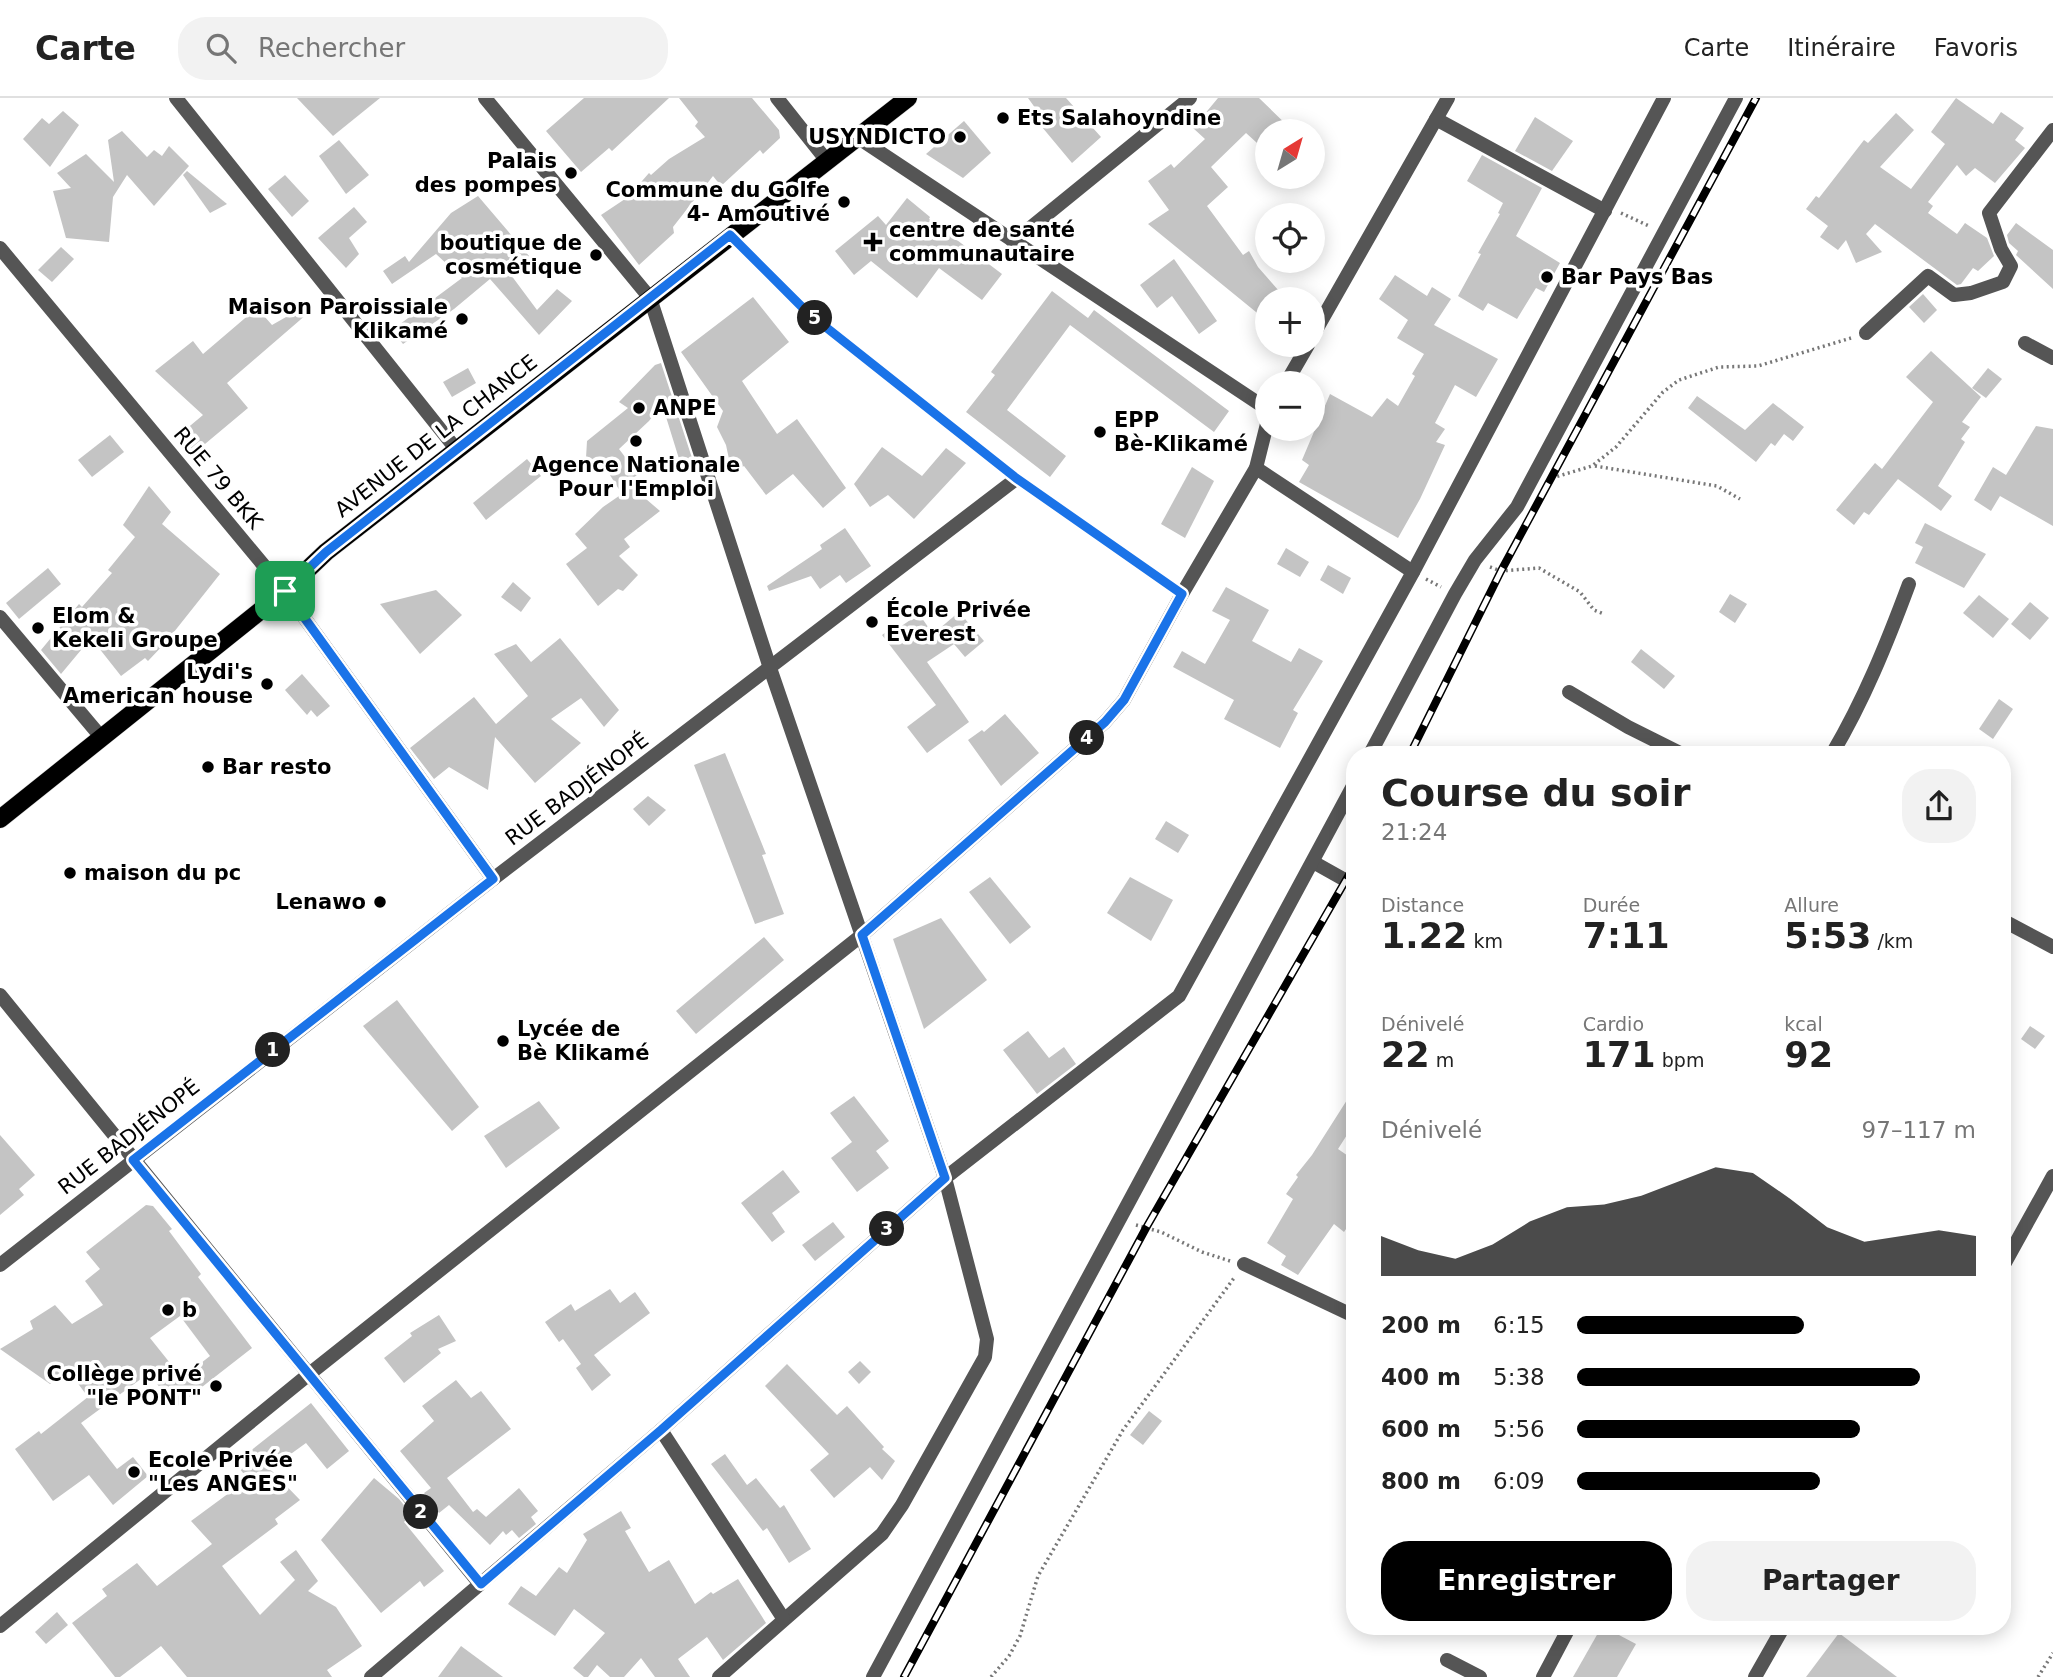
<!DOCTYPE html>
<html lang="fr">
<head>
<meta charset="utf-8">
<style>
  body { margin:0; font-family:"DejaVu Sans",sans-serif; background:#f2f2f2; color:#222; height:100vh; display:flex; flex-direction:column; font-size:26px; white-space:nowrap }
  * { box-sizing:border-box; margin:0 }
  p { font-size:23px; color:#767676 }
  .icon { flex:none; width:38px; height:38px; fill:none; stroke:currentColor; stroke-width:2; stroke-linecap:round; stroke-linejoin:round }
  .map { position:relative; flex:1; overflow:hidden }
  .side { position:absolute; left:1346px; top:648px; width:665px; height:889px; display:flex; flex-direction:column; background:#fff; border-radius:28px; box-shadow:0 4px 18px #0003 }
  .side>* { flex:none }
  .needle { width:46px; rotate:37deg }
  .buttons { position:absolute; left:1255px; top:21px; display:grid; gap:14px }
  .buttons a { display:grid; place-items:center; width:70px; height:70px; border-radius:50%; background:#fff; box-shadow:0 4px 18px #0003; font-size:35px }
  .pin { position:absolute; display:grid; place-items:center; width:60px; height:60px; color:#fff; margin:-30px; border-radius:14px; box-shadow:0 4px 10px #0006 }
  .km { position:absolute; width:35px; height:35px; margin:-18px; border-radius:50%; background:#222; color:#fff; font-size:19px; line-height:35px; text-align:center }
  .round { display:grid; place-items:center; flex:none; width:74px; height:74px; border-radius:28px; background:#f2f2f2 }
  .overview { display:flex; align-items:center; justify-content:space-between; height:119px; padding:0 35px }
  h1 { font-size:38px; font-weight:800; line-height:52px }
  .figures { display:grid; grid-template-columns:repeat(3,1fr); gap:10px; height:119px; padding:7px 35px }
  .figures div { display:grid; align-content:center }
  .figures b { font-size:35px; font-weight:800 }
  .figures small { font-size:19px; font-weight:400 }
  .figures p { font-size:19px }
  .chart { height:196px; padding:14px 35px }
  .chart p { display:flex; justify-content:space-between }
  .chart svg { width:100%; height:126px; margin-top:7px; fill:#000; opacity:.7 }
  .action { display:flex; gap:14px; margin-top:auto; padding:14px 35px }
  .action a { flex:1; height:80px; border-radius:28px; background:#000; color:#fff; font-size:28px; font-weight:800; line-height:80px; text-align:center }
  .action a+a { background:#f2f2f2; color:#222 }
  ul { padding:0 35px; list-style:none; font-size:23px }
  li { display:grid; grid-template-columns:112px 84px 1fr; align-items:center; height:52px }
  li i { height:18px; border-radius:9px; background:#000 }
  header { display:flex; align-items:center; gap:42px; box-sizing:border-box; height:98px; padding:0 35px; background:#fff; border-bottom:2px solid #e0e0e0 }
  header strong { font-size:33px }
  nav { display:flex; gap:38px; margin-inline-start:auto; font-size:24px }
  .search { width:490px; height:63px; background:#f2f2f2; display:flex; align-items:center; gap:18px; box-sizing:border-box; padding:0 24px; border-radius:28px; color:#767676; font-size:26px }
  .map>svg:first-child { display:block }
  .building { fill:#c4c4c4; fill-rule:evenodd }
  .lines { fill:none; stroke-linecap:round; stroke-linejoin:round }
  .primary-casing { stroke:#dbdbdb; stroke-width:19 }
  .path { stroke:#777; stroke-width:3.5; stroke-dasharray:2 3.5; stroke-linecap:butt }
  .street { stroke:#555; stroke-width:14 }
  .primary { stroke:#000; stroke-width:18 }
  .rail-casing { stroke:#000; stroke-width:8 }
  .rail { stroke:#fff; stroke-width:5; stroke-dasharray:16; stroke-linecap:butt }
  .route-casing { stroke:#fff; stroke-width:14 }
  .route { stroke:#1a73e8; stroke-width:9 }
  .poi-dot { fill:#000; stroke:#fff; stroke-width:2.5 }
  .labels { text-anchor:middle; dominant-baseline:central; stroke-width:7; stroke-linejoin:round; paint-order:stroke }
  .poi-label { font-size:21px; font-weight:bold; fill:#000; stroke:#fff; text-anchor:start }
  .street-label { font-size:21px; fill:#000; stroke:#fff }
</style>
</head>
<body>
<header>
<strong>Carte</strong>
<div class="search"><svg class="icon" aria-label="search" viewBox="0 0 24 24"><circle cx="10" cy="10" r="6"/><path d="M15 15l6 6"/></svg>Rechercher</div>
<nav><a>Carte</a><a>Itinéraire</a><a>Favoris</a></nav>
</header>
<div class="map">
<svg width="2053" height="1579" viewBox="0 0 2053 1579">
  <rect width="100%" height="100%" fill="#fff"/>
  <g class="building">
    <polygon points="297,0 380,0 333,38"/>
    <polygon points="584,0 669,0 612,53 609,50 581,74 546,33"/>
    <polygon points="679,0 752,0 779,32 780,40 763,56 760,52 721,88 713,78 673,129 674,135 639,167 601,117 628,99 649,75 651,77 669,61 705,39 695,28 698,24"/>
    <polygon points="1028,0 1066,0 1101,39 1072,65 1042,29 1046,25"/>
    <polygon points="1218,0 1259,0 1293,33 1267,33 1267,54 1246,35 1211,69 1228,89 1207,108 1243,157 1249,153 1258,169 1286,201 1267,201 1267,223 1148,126 1169,112 1148,83 1171,66 1174,70 1205,41 1193,30"/>
    <polygon points="1956,0 1993,26 2001,14 2024,30 2015,42 2025,50 1995,85 1975,70 1966,78 1957,67 1928,104 1933,108 1928,115 1957,136 1965,125 1987,140 1994,158 1978,173 1973,170 1961,186 1957,187 1875,126 1866,136 1882,154 1856,165 1846,142 1838,152 1820,139 1828,128 1806,111 1816,98 1819,100 1864,42 1868,45 1896,15 1914,32 1880,69 1911,91 1945,46 1931,34"/>
    <polygon points="63,13 79,27 50,69 23,41 42,20 49,26"/>
    <polygon points="1535,19 1573,43 1552,73 1515,53"/>
    <polygon points="964,23 991,55 963,80 926,56"/>
    <polygon points="122,33 147,59 154,52 162,58 169,48 189,68 154,108 127,77 113,99 109,144 66,140 53,93 71,90 57,75 86,56 114,84 108,42"/>
    <polygon points="339,42 369,77 346,96 319,58"/>
    <polygon points="1482,57 1542,90 1516,138 1560,165 1544,194 1536,190 1517,221 1488,205 1483,213 1458,198 1481,156 1478,155 1500,116 1498,115 1503,105 1467,83"/>
    <polygon points="187,73 227,106 210,115 183,77"/>
    <polygon points="285,77 309,103 292,119 268,91"/>
    <polygon points="478,98 535,165 511,177 537,212 557,191 572,203 539,237 490,181 454,211 403,246 392,232 462,180 436,156 392,186 383,173 405,158 409,164 451,115"/>
    <polygon points="907,100 930,119 929,121 1002,176 982,202 939,170 917,200 871,163 854,177 835,153 878,118 886,127"/>
    <polygon points="354,109 367,124 349,140 359,156 346,170 318,140"/>
    <polygon points="2016,125 2053,152 2053,191 2016,157 2018,153 2009,145 2007,137"/>
    <polygon points="61,149 74,161 52,184 38,172"/>
    <polygon points="1174,161 1217,223 1199,236 1172,198 1157,210 1140,187"/>
    <polygon points="1395,177 1427,198 1432,189 1451,201 1434,227 1498,261 1476,299 1455,287 1435,325 1445,331 1436,344 1445,347 1420,401 1398,440 1299,384 1309,367 1302,362 1330,296 1372,319 1387,300 1398,308 1415,278 1412,276 1424,256 1397,240 1408,222 1379,201"/>
    <polygon points="1052,193 1088,220 1094,212 1229,313 1214,334 1070,227 1007,312 1066,358 1050,379 966,314 995,277 991,274"/>
    <polygon points="1923,196 1937,212 1924,225 1909,209"/>
    <polygon points="753,199 789,244 742,283 777,336 797,321 846,390 823,410 793,376 766,397 744,368 732,375 726,347 717,329 723,313 681,254"/>
    <polygon points="257,210 272,227 302,210 307,216 227,285 248,310 193,356 185,332 203,317 155,273 193,243 203,256"/>
    <polygon points="1931,253 1981,299 1962,324 1970,329 1961,341 1965,344 1938,388 1952,398 1941,413 1898,381 1869,417 1864,414 1854,427 1836,412 1875,365 1882,371 1933,304 1906,279"/>
    <polygon points="661,265 692,360 680,364 662,306 649,323 619,351 638,376 620,393 603,366 597,372 586,360 587,343 628,310 619,304 655,267"/>
    <polygon points="468,270 476,285 452,299 443,284"/>
    <polygon points="1988,270 2002,281 1986,300 1972,290"/>
    <polygon points="1697,298 1745,332 1773,305 1804,329 1793,343 1784,336 1775,348 1771,345 1756,364 1688,310"/>
    <polygon points="2036,328 2053,331 2053,428 2000,398 1991,413 1974,402 1993,369 2006,377"/>
    <polygon points="110,337 124,354 92,379 78,362"/>
    <polygon points="882,349 922,378 946,350 966,365 914,421 888,397 870,409 854,386"/>
    <polygon points="527,361 541,378 486,422 473,405"/>
    <polygon points="1192,369 1214,383 1185,440 1161,426"/>
    <polygon points="149,388 171,414 162,426 220,476 166,544 148,563 145,560 121,578 91,540 61,576 41,552 79,506 82,509 112,475 108,472 135,439 123,427"/>
    <polygon points="632,389 660,413 624,441 630,449 619,458 638,477 623,493 618,491 598,508 566,466 587,450 575,436 603,409"/>
    <polygon points="1925,425 1986,456 1964,490 1915,465 1923,449 1915,445"/>
    <polygon points="845,430 871,468 846,485 840,477 820,491 811,478 769,493 767,488 822,451 820,447"/>
    <polygon points="1286,450 1309,464 1300,479 1277,466"/>
    <polygon points="1328,467 1351,480 1343,496 1320,482"/>
    <polygon points="48,470 61,486 19,521 6,505"/>
    <polygon points="513,484 531,500 521,514 501,499"/>
    <polygon points="1226,489 1269,512 1252,543 1291,564 1299,550 1323,563 1293,612 1298,615 1280,650 1224,621 1234,602 1173,569 1182,553 1205,566 1230,522 1212,513"/>
    <polygon points="436,492 462,517 420,556 380,506"/>
    <polygon points="1730,496 1747,506 1735,525 1719,514"/>
    <polygon points="1979,497 2009,521 1993,540 1963,515"/>
    <polygon points="2030,504 2049,520 2030,542 2011,526"/>
    <polygon points="959,514 984,543 965,559 954,546 927,564 969,624 927,655 907,629 936,607 882,537 897,526 900,529 919,516 933,536"/>
    <polygon points="560,540 619,612 604,629 581,600 551,621 581,645 535,685 495,639 488,692 449,669 434,681 410,650 474,599 496,626 528,598 494,556 516,546 531,564"/>
    <polygon points="1641,551 1675,578 1664,591 1631,564"/>
    <polygon points="302,576 330,608 317,619 311,612 307,617 285,592"/>
    <polygon points="1999,601 2013,611 1993,641 1979,631"/>
    <polygon points="1005,616 1039,655 1001,688 968,642 982,632 984,634"/>
    <polygon points="725,655 766,756 762,757 784,816 755,826 694,667"/>
    <polygon points="648,698 666,712 649,728 633,711"/>
    <polygon points="1166,723 1189,737 1178,755 1155,741"/>
    <polygon points="990,779 1031,829 1010,846 969,794"/>
    <polygon points="1130,779 1173,802 1151,843 1107,815"/>
    <polygon points="941,820 987,882 924,931 893,841"/>
    <polygon points="764,839 784,862 696,936 676,913"/>
    <polygon points="397,902 479,1009 452,1033 363,928"/>
    <polygon points="2030,928 2045,938 2035,951 2021,941"/>
    <polygon points="1028,933 1049,960 1064,949 1076,966 1037,996 1003,952"/>
    <polygon points="1354,991 1354,1026 1338,1051 1354,1062 1354,1119 1344,1134 1334,1126 1298,1177 1281,1167 1286,1158 1267,1145 1293,1101 1286,1096 1298,1079 1296,1077 1312,1057"/>
    <polygon points="854,998 889,1043 876,1053 889,1070 857,1094 831,1060 852,1044 830,1015"/>
    <polygon points="539,1003 560,1030 506,1070 484,1038"/>
    <polygon points="0,1037 35,1077 19,1091 24,1097 0,1117"/>
    <polygon points="783,1072 800,1094 772,1115 785,1134 772,1144 741,1105"/>
    <path d="M146 1107 153 1108 172 1131 169 1133 201 1176 198 1179 252 1250 175 1310 149 1275 81 1325 117 1371 133 1359 148 1378 113 1407 89 1377 53 1403 15 1351 39 1333 41 1336 88 1299 68 1272 50 1286 0 1251 33 1231 30 1223 55 1207 72 1226 103 1207 85 1183 100 1171 86 1154ZM180 1218 210 1258 182 1280 150 1240Z"/>
    <polygon points="833,1124 845,1139 815,1163 802,1147"/>
    <polygon points="610,1191 620,1205 635,1194 650,1215 594,1257 611,1277 592,1293 576,1270 581,1266 563,1241 559,1244 545,1224 571,1206 575,1213"/>
    <polygon points="439,1217 456,1243 438,1251 441,1255 404,1285 384,1260 412,1238 410,1235"/>
    <polygon points="860,1263 871,1274 859,1286 848,1274"/>
    <polygon points="787,1266 837,1317 847,1308 884,1349 882,1351 895,1363 882,1382 870,1369 834,1400 810,1372 829,1356 765,1288"/>
    <polygon points="456,1282 471,1300 481,1293 511,1331 447,1380 473,1414 477,1411 486,1419 519,1390 538,1413 531,1419 536,1426 519,1440 512,1432 506,1437 503,1433 490,1447 449,1407 439,1415 424,1395 431,1390 400,1353 434,1323 422,1308"/>
    <polygon points="311,1305 349,1353 327,1371 306,1345 270,1371 300,1402 275,1421 278,1426 222,1468 260,1517 295,1482 280,1464 296,1452 318,1483 308,1493 336,1509 362,1548 327,1572 332,1579 187,1579 161,1548 120,1579 115,1579 72,1525 107,1498 102,1491 137,1465 157,1488 212,1446 191,1423 248,1381 235,1365"/>
    <polygon points="1149,1313 1162,1323 1143,1347 1130,1337"/>
    <polygon points="725,1356 747,1387 756,1380 780,1410 784,1407 811,1451 789,1465 767,1430 763,1433 711,1366"/>
    <polygon points="374,1380 399,1401 411,1416 404,1424 444,1473 424,1489 420,1483 381,1515 321,1442"/>
    <polygon points="621,1413 631,1430 625,1433 649,1474 669,1462 695,1506 711,1494 713,1496 738,1481 766,1525 723,1562 707,1539 678,1561 690,1579 655,1579 641,1560 624,1579 610,1579 597,1567 588,1579 584,1579 573,1570 605,1535 574,1511 555,1538 508,1506 521,1488 536,1498 559,1469 567,1475 587,1442 583,1436"/>
    <polygon points="57,1514 68,1527 46,1546 35,1534"/>
    <polygon points="1602,1528 1636,1546 1617,1579 1573,1579"/>
    <polygon points="1839,1535 1897,1579 1806,1579"/>
    <polygon points="461,1548 503,1579 438,1579"/>
  </g>
  <g class="lines">
    <defs>
      <polyline id="primary" points="0,721 285,493 326,454 908,0"/>
    </defs>
    <use href="#primary" class="primary-casing"/>
    <g class="path">
      <polyline points="1621,115 1649,128"/>
      <polyline points="744,151 808,214 1003,370"/>
      <polyline points="1595,368 1717,388 1740,401"/>
      <polyline points="1552,380 1592,368 1616,349 1663,294 1679,282 1719,269 1758,268 1851,240"/>
      <polyline points="1028,389 1168,487"/>
      <polyline points="1490,469 1501,473 1539,470 1580,494 1594,512 1604,516"/>
      <polyline points="1426,481 1441,489"/>
      <polyline points="1136,1127 1161,1134 1202,1154 1230,1163"/>
      <polyline points="991,1579 1009,1558 1020,1538 1038,1478 1123,1332 1234,1180"/>
      <polyline points="2038,1579 2053,1555"/>
    </g>
    <g class="street">
      <polyline points="176,0 456,351"/>
      <polyline points="485,0 650,200 770,570 945,1080 987,1241 985,1259 976,1275 902,1407 882,1436 719,1579"/>
      <polyline points="777,0 827,63"/>
      <polyline points="1436,21 1605,113"/>
      <polyline points="857,39 1267,311"/>
      <polyline points="1013,144 1190,0"/>
      <polyline points="0,150 285,493 493,781"/>
      <polyline points="1866,235 1928,178 1954,197 1971,195 2003,184 2011,168 2001,151 1989,115 2053,32"/>
      <polyline points="1312,239 1448,0"/>
      <polyline points="2025,245 2053,260"/>
      <polyline points="1286,285 1308,247"/>
      <polyline points="1256,370 1413,474"/>
      <polyline points="0,519 101,639"/>
      <polyline points="1569,594 1628,629 1682,656"/>
      <polyline points="1370,656 1455,496 1475,462 1517,409 1736,0"/>
      <path d="M1832 656C1864 602 1887 545 1909 486"/>
      <polyline points="1313,764 1354,787"/>
      <polyline points="2002,822 2053,849"/>
      <polyline points="0,897 480,1486"/>
      <polyline points="1244,1166 1354,1218"/>
      <polyline points="0,1167 493,781 1016,381"/>
      <polyline points="2002,1170 2053,1078"/>
      <polyline points="661,1332 783,1520"/>
      <polyline points="0,1528 308,1277 862,837 1105,624 1124,602 1182,496 1256,370 1267,326"/>
      <polyline points="1447,1562 1480,1579"/>
      <polyline points="371,1579 661,1332 945,1080 1179,898 1413,474 1664,0"/>
      <polyline points="873,1579 1354,686"/>
      <polyline points="1543,1579 1570,1528"/>
      <polyline points="1755,1579 1784,1528"/>
    </g>
    <use href="#primary" class="primary"/>
    <defs>
      <g id="rail">
        <polyline points="1410,656 1501,473 1756,0"/>
        <polyline points="904,1579 1146,1130 1354,768"/>
      </g>
    </defs>
    <use href="#rail" class="rail-casing"/>
    <use href="#rail" class="rail"/>
  </g>
  <g class="lines">
    <defs>
      <polygon id="route" points="730,137 808,215 1016,380 1182,496 1124,602 1105,624 862,837 945,1080 661,1332 481,1486 133,1062 493,781 285,493 326,454"/>
    </defs>
    <use href="#route" class="route-casing"/>
    <use href="#route" class="route"/>
  </g>
  <g class="poi-dot">
    <circle cx="1003" cy="20" r="7"/>
    <circle cx="960" cy="39" r="7"/>
    <circle cx="571" cy="75" r="7"/>
    <circle cx="844" cy="104" r="7"/>
    <path d="M869.5 133.5h7v7h7v7h-7v7h-7v-7h-7v-7h7z"/>
    <circle cx="596" cy="157" r="7"/>
    <circle cx="1547" cy="179" r="7"/>
    <circle cx="462" cy="221" r="7"/>
    <circle cx="639" cy="310" r="7"/>
    <circle cx="1100" cy="334" r="7"/>
    <circle cx="636" cy="343" r="7"/>
    <circle cx="872" cy="524" r="7"/>
    <circle cx="38" cy="530" r="7"/>
    <circle cx="267" cy="586" r="7"/>
    <circle cx="208" cy="669" r="7"/>
    <circle cx="70" cy="775" r="7"/>
    <circle cx="380" cy="804" r="7"/>
    <circle cx="503" cy="943" r="7"/>
    <circle cx="168" cy="1212" r="7"/>
    <circle cx="216" cy="1288" r="7"/>
    <circle cx="134" cy="1374" r="7"/>
  </g>
  <g class="labels">
    <g class="poi-label">
      <text x="1017" y="20">Ets Salahoyndine</text>
      <text x="946" y="39" text-anchor="end">USYNDICTO</text>
      <text x="557" y="63" text-anchor="end">Palais<tspan x="557" dy="24">des pompes</tspan></text>
      <text x="830" y="92" text-anchor="end">Commune du Golfe<tspan x="830" dy="24">4- Amoutivé</tspan></text>
      <text x="889" y="132">centre de santé<tspan x="889" dy="24">communautaire</tspan></text>
      <text x="582" y="145" text-anchor="end">boutique de<tspan x="582" dy="24">cosmétique</tspan></text>
      <text x="1561" y="179">Bar Pays Bas</text>
      <text x="448" y="209" text-anchor="end">Maison Paroissiale<tspan x="448" dy="24">Klikamé</tspan></text>
      <text x="653" y="310">ANPE</text>
      <text x="1114" y="322">EPP<tspan x="1114" dy="24">Bè-Klikamé</tspan></text>
      <text x="636" y="367" text-anchor="middle">Agence Nationale<tspan x="636" dy="24">Pour l'Emploi</tspan></text>
      <text x="886" y="512">École Privée<tspan x="886" dy="24">Everest</tspan></text>
      <text x="52" y="518">Elom &amp;<tspan x="52" dy="24">Kekeli Groupe</tspan></text>
      <text x="253" y="574" text-anchor="end">Lydi's<tspan x="253" dy="24">American house</tspan></text>
      <text x="222" y="669">Bar resto</text>
      <text x="84" y="775">maison du pc</text>
      <text x="366" y="804" text-anchor="end">Lenawo</text>
      <text x="517" y="931">Lycée de<tspan x="517" dy="24">Bè Klikamé</tspan></text>
      <text x="182" y="1212">b</text>
      <text x="202" y="1276" text-anchor="end">Collège privé<tspan x="202" dy="24">"le PONT"</tspan></text>
      <text x="148" y="1362">Ecole Privée<tspan x="148" dy="24">"Les ANGES"</tspan></text>
    </g>
    <g class="street-label">
      <text transform="translate(436 338) rotate(-38)">AVENUE DE LA CHANCE</text>
      <text transform="translate(218 380) rotate(50)">RUE 79 BKK</text>
      <text transform="translate(577 691) rotate(-37)">RUE BADJÉNOPÉ</text>
      <text transform="translate(129 1039) rotate(-38)">RUE BADJÉNOPÉ</text>
    </g>
  </g>
</svg>
<div class="buttons">
<a><svg class="needle" viewBox="-14 -14 28 28"><path d="M0-13l5 13h-10z" fill="#e53935"/><path d="M0 13l5-13h-10z" fill="#767676"/></svg></a>
<a><svg class="icon" aria-label="locate" viewBox="0 0 24 24"><circle cx="12" cy="12" r="6"/><path d="M12 2v4M12 18v4M2 12h4M18 12h4"/></svg></a>
<a>+</a>
<a>−</a>
</div>
<div class="pin" style="left:285px;top:493px;background:#1e9e55"><svg class="icon" aria-label="arrive" viewBox="0 0 24 24"><path d="M6 21V4h12l-3 4 3 4H6"/></svg></div>
<b class="km" style="left:273px;top:952px">1</b>
<b class="km" style="left:421px;top:1414px">2</b>
<b class="km" style="left:887px;top:1131px">3</b>
<b class="km" style="left:1087px;top:640px">4</b>
<b class="km" style="left:815px;top:220px">5</b>
<section class="side">
<div class="overview"><div><h1>Course du soir</h1><p>21:24</p></div><a class="round"><svg class="icon" aria-label="share" viewBox="0 0 24 24"><path d="M12 15V3M7 8l5-5 5 5M5 13v7h14v-7"/></svg></a></div>
<div class="figures">
<div><p>Distance</p><b>1.22<small> km</small></b></div>
<div><p>Durée</p><b>7:11</b></div>
<div><p>Allure</p><b>5:53<small> /km</small></b></div>
</div>
<div class="figures">
<div><p>Dénivelé</p><b>22<small> m</small></b></div>
<div><p>Cardio</p><b>171<small> bpm</small></b></div>
<div><p>kcal</p><b>92</b></div>
</div>
<div class="chart"><p><span>Dénivelé</span>97–117 m</p>
<svg viewBox="0 0 160 44" preserveAspectRatio="none"><path d="M0 44V30L10 35L20 38L30 33L40 25L50 20L60 19L70 16L80 11L90 6L100 8L110 17L120 27L130 32L140 30L150 28L160 30V44z"/></svg>
</div>
<ul>
<li><b>200 m</b>6:15<i style="width:57%"></i></li>
<li><b>400 m</b>5:38<i style="width:86%"></i></li>
<li><b>600 m</b>5:56<i style="width:71%"></i></li>
<li><b>800 m</b>6:09<i style="width:61%"></i></li>
</ul>
<div class="action"><a>Enregistrer</a><a>Partager</a></div>
</section>
</div>
</body>
</html>
